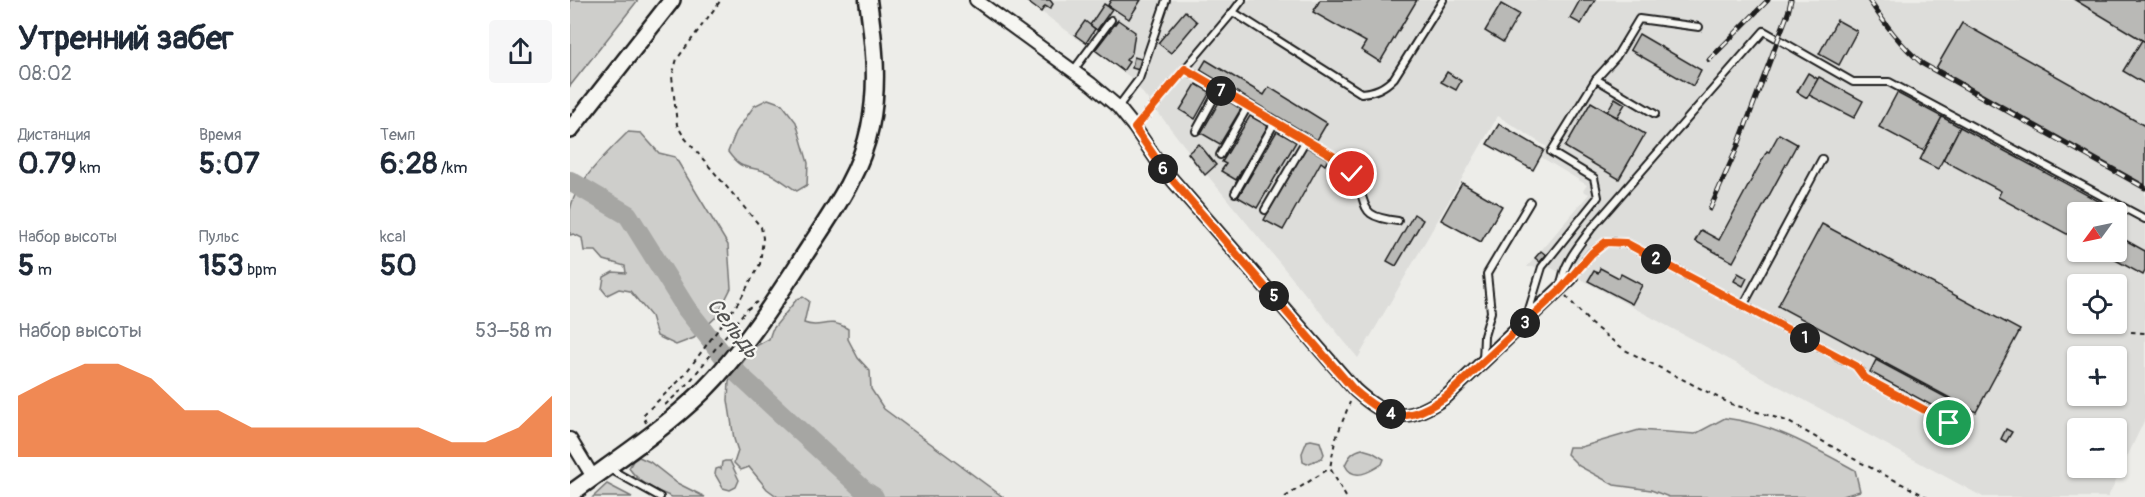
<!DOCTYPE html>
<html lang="ru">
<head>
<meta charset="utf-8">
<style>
  body { margin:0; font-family:Pangolin,sans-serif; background:#f6f6f7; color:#1f2937; height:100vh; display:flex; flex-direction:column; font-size:22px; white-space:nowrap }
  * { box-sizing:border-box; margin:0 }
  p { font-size:20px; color:#747a83 }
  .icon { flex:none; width:33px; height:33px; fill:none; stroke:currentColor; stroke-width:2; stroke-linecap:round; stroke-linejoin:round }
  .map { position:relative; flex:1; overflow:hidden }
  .drawer { display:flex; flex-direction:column; background:#fff; width:570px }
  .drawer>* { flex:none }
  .needle { width:39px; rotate:237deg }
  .buttons { position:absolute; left:1497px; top:202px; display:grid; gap:12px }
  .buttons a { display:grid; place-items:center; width:60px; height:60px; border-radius:6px; background:#fff; box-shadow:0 2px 4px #0004; font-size:30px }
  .pin { position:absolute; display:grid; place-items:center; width:51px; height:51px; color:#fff; margin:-26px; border:3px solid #fff; border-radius:50%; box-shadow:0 2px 6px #0007 }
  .km { position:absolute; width:30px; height:30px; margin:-15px; border-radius:50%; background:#222; color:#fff; font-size:16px; line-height:30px; text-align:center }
  .round { display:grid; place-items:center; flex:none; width:63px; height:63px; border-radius:6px; background:#f6f6f7 }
  .headline { display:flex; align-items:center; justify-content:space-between; height:102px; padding:0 18px }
  h1 { font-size:33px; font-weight:700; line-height:45px }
  .stats { display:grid; grid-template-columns:repeat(3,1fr); gap:9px; height:102px; padding:6px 18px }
  .stats div { display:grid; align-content:center }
  .stats b { font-size:30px; font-weight:700 }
  .stats small { font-size:16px; font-weight:400 }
  .stats p { font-size:16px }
  .chart { height:168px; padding:12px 18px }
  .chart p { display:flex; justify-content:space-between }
  .chart svg { width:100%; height:108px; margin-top:6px; fill:#ea580c; opacity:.7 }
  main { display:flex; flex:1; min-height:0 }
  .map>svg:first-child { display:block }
  .built { fill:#ddddda; fill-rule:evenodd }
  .green { fill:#cececb; stroke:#757574; stroke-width:1.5 }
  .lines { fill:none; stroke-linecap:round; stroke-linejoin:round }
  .river { stroke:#a6a6a3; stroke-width:20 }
  .building { fill:#b9b9b6; stroke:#1c1c1c; stroke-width:1.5 }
  .service-casing { stroke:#1c1c1c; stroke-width:10 }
  .minor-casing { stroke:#1c1c1c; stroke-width:16 }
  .tertiary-casing { stroke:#1c1c1c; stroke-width:20 }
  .secondary-casing { stroke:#1c1c1c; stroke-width:21 }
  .path { stroke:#1c1c1c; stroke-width:2; stroke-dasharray:4.5 4.5; stroke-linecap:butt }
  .service { stroke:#f6f6f2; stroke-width:6 }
  .minor { stroke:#f6f6f2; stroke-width:12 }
  .tertiary { stroke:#f6f6f2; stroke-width:15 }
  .secondary { stroke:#f6f6f2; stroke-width:16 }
  .rail-casing { stroke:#1c1c1c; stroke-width:5 }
  .rail { stroke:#f6f6f2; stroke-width:3; stroke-dasharray:9; stroke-linecap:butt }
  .route-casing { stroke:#fff; stroke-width:12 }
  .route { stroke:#ea580c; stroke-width:8 }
  .labels { text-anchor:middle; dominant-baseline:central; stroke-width:4.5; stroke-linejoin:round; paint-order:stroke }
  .water-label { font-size:22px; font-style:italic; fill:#535352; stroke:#f6f6f2 }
</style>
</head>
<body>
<main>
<section class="drawer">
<div class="headline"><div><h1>Утренний забег</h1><p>08:02</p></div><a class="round"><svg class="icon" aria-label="share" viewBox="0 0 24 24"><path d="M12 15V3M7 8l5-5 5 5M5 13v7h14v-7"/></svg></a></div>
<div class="stats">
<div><p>Дистанция</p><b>0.79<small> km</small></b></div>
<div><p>Время</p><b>5:07</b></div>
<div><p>Темп</p><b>6:28<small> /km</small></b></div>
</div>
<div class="stats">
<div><p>Набор высоты</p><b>5<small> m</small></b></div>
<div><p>Пульс</p><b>153<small> bpm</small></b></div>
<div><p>kcal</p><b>50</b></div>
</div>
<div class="chart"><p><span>Набор высоты</span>53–58 m</p>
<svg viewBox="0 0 160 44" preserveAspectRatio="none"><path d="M0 44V19L10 12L20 6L30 6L40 12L50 25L60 25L70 32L80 32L90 32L100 32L110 32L120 32L130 38L140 38L150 32L160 19V44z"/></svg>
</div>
</section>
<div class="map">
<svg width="1575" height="497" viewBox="0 0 1575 497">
  <rect width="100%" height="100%" fill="#edede9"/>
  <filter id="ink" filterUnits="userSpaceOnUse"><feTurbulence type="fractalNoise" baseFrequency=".0167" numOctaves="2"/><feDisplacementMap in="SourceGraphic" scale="12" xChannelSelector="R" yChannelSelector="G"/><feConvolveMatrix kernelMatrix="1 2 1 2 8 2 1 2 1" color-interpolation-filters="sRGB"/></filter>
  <g filter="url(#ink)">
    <path class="built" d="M455 0H1575V419L1538 497H1413L1007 277 1004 279 979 267H957L1019 194 1013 191 1017 185 971 157 977 147 928 116 788 358 638 176 560 77ZM1508 213H1546V252H1508ZM1508 285H1546V324H1508ZM1508 357H1546V396H1508ZM1508 429H1546V468H1508Z"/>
    <g class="green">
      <polygon points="0,0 68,0 0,86"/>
      <path d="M198 99 212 104 226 122 238 163 237 185 227 191C217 185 206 175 194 171 175 165 172 171 158 152L166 132 184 106Z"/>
      <path d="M58 132 71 133 89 153 105 157 158 245 161 288 147 316 124 338 106 345 87 336 81 316 60 291 49 289 37 295 32 289 34 277 43 272 56 273 55 266 34 260 26 251H14L12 238 4 234 0 235C0 227 0 219 0 211 4 183 39 151 58 132Z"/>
      <path d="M233 297 239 301 234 323C251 330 257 316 278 329V339L288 358 300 371 301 389 314 409 433 497H208L197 489 179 467 171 470 164 463 168 451 164 439 158 400 159 381 184 347 199 339 202 330 227 299Z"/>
      <path d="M1155 418C1204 424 1242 447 1285 470L1290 491 1270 497H1099L1081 490 1044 485 1009 466 997 454 999 447H1011L1069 430 1125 434Z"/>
      <polygon points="741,440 750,442 754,454 752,458 737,464 733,462 732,453 737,441"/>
      <path d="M792 449 802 452 814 459 812 464C800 472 783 482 775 465 779 456 783 451 792 449Z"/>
      <path d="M69 457 80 462 107 483 135 497C125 497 111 497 102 497 87 492 67 481 59 468L63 461Z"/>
      <polygon points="155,461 160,461 169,480 166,487 160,490 153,488 145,474 146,469 149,468 151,469 152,462"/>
      <polygon points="37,484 62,497 23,497"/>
    </g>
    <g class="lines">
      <polyline class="river" points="0,181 58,215 116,308 167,373 296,492 304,497"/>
    </g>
    <g class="building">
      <polygon points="455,0 480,0 483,4 480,9 475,6 471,12"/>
      <polygon points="541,0 571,0 559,19 538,5"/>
      <polygon points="750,0 847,0 810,62 791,50 796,42 743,12"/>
      <polygon points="1010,0 1025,0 1011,24 1000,18"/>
      <polygon points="1505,0 1575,0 1575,42 1572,40"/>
      <polygon points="534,4 542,9 527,30 520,25"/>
      <polygon points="931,4 949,14 933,42 915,31"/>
      <polygon points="615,11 627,22 601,53 588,43"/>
      <polygon points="548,20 565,32 562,53 556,60 559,62 553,71 525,50"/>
      <polygon points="1267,20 1287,31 1269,65 1249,54"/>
      <polygon points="515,21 525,29 516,43 505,35"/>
      <polygon points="1392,23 1575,126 1575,185 1366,68"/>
      <polygon points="1069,34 1131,70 1123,86 1060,50"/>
      <polygon points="1572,40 1575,42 1575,84 1553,71"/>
      <polygon points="564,57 571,59 569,70 562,68"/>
      <polygon points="636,60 694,95 699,87 757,123 747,140 630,70"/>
      <polygon points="877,72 891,81 886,90 871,82"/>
      <polygon points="1238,73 1248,79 1237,98 1227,92"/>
      <polygon points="1249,77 1293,101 1284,118 1239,95"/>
      <polygon points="626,84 640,92 625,119 610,110"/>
      <polygon points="1327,93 1372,117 1354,151 1309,127"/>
      <polygon points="652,97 671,109 650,144 631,133"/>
      <polygon points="1045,98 1055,104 1047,117 1037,112"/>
      <polygon points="1021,102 1075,134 1049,179 995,147"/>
      <polygon points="680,116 698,126 666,180 651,171 656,164 652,162"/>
      <polygon points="1372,117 1390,127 1368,169 1350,160"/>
      <polygon points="929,124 974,150 963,170 917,144"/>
      <polygon points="1390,127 1534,204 1529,213 1508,213 1508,240 1428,197 1431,191 1373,160"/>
      <polygon points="707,131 726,142 687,208 668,197"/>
      <polygon points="1209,134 1227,144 1163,262 1125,241 1131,230 1149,240 1197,151 1199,152"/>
      <polygon points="629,144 646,165 635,175 618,153"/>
      <polygon points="735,146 758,159 755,165 751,162 713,230 694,220"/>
      <polygon points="892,183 932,206 911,242 871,220"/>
      <polygon points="844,214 853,220 826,266 817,261"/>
      <polygon points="1252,224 1450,330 1406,412 1208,306"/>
      <polygon points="1548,236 1575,251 1575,271 1573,275 1538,256 1540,252 1546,252"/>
      <polygon points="971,251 976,255 970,262 965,258"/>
      <polygon points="1030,268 1049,278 1051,274 1072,285 1062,304 1018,281 1024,271 1028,273"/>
      <polygon points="1168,273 1177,278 1173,286 1164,281"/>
      <polygon points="1306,360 1379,399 1372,411 1300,372"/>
      <polygon points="1436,429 1442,432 1436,442 1431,439"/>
    </g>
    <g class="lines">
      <defs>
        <g id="service">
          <polyline points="663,12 672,0"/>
          <path d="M615 69 763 156C769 162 779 168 783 176 801 206 785 216 828 221"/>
          <polyline points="503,71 541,20"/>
          <polyline points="1026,79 1046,57 1069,19 1129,27"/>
          <polyline points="548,107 569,79 596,0"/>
          <path d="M565 128 663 12 791 93C805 92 814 88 824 78L873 0"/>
          <polyline points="626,131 649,89"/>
          <polyline points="650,155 678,106"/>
          <polyline points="665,193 705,122"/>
          <polyline points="695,210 736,140"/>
          <polyline points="1001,278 1021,253 1036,242 1056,243 1286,366 1295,378 1379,423"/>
          <path d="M991 286C993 263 1008 247 1021 229L1194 31 1283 82H1319L1575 219"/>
          <polyline points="1173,306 1252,159"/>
          <polyline points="957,316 972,267 1028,197 1024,178 981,152 1026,79 1085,114"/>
          <polyline points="913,361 914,336 921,312 917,274 960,202"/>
          <polyline points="38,468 90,497"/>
        </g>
        <g id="minor">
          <path d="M406 0 521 84 548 107 565 128 593 169 785 390C820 422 838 423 877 396L1001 278"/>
          <polyline points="0,439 23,477"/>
        </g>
        <polyline id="tertiary" points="0,130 102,0"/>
        <path id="secondary" d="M0 494C45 461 93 430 133 391 175 349 207 297 239 248 264 210 291 172 300 127 309 84 304 43 298 0"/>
      </defs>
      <use href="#service" class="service-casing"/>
      <use href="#minor" class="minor-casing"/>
      <use href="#tertiary" class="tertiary-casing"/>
      <use href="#secondary" class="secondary-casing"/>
      <g class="path">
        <polyline points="996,296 1021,324 1055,350 1161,404 1217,421 1284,459 1357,497"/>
        <polyline points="1561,332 1575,333"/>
        <polyline points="95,405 117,385 175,311 187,302"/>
        <polyline points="76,423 73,415 112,378 170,300 190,264 193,238 191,227 114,137 107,125 102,76 107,59 151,0"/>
        <polyline points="715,497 760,468"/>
        <polyline points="776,497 760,468 765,441 780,402"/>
      </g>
      <use href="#service" class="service"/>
      <use href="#minor" class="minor"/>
      <use href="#tertiary" class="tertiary"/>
      <use href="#secondary" class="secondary"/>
      <defs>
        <g id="rail">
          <path d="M1299 0C1315 24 1331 46 1353 64L1575 188"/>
          <polyline points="1139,60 1198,0"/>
          <polyline points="1140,209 1167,148 1218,13 1221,0"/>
        </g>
      </defs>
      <use href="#rail" class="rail-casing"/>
      <use href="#rail" class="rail"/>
    </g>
  </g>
  <g class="lines" filter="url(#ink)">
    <defs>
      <path id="route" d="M782 174 763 156 615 69 565 128 593 169 784 390C820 422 838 423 877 396L991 289 1022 253 1036 242 1056 243 1286 366 1295 378 1379 423"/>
    </defs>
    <use href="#route" class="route-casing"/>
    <use href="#route" class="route"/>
  </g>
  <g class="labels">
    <g class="water-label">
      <text transform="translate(163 328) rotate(52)">Сельдь</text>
    </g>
  </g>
</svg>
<div class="buttons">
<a><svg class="needle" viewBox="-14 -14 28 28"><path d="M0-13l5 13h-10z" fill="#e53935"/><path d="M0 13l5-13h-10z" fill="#747a83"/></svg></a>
<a><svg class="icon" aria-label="locate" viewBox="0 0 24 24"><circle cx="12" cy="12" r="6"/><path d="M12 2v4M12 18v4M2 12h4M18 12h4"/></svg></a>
<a>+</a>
<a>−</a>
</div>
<div class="pin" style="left:1379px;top:423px;background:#1e9e55"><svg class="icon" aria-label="arrive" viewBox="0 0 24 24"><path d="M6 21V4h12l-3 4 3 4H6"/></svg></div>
<div class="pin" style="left:782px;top:174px;background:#d93025"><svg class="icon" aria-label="check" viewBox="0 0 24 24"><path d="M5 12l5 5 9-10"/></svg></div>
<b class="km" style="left:1235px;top:338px">1</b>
<b class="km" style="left:1086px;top:259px">2</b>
<b class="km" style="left:955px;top:323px">3</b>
<b class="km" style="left:821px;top:414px">4</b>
<b class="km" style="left:704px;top:296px">5</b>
<b class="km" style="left:593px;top:169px">6</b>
<b class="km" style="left:651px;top:91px">7</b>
</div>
</main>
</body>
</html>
